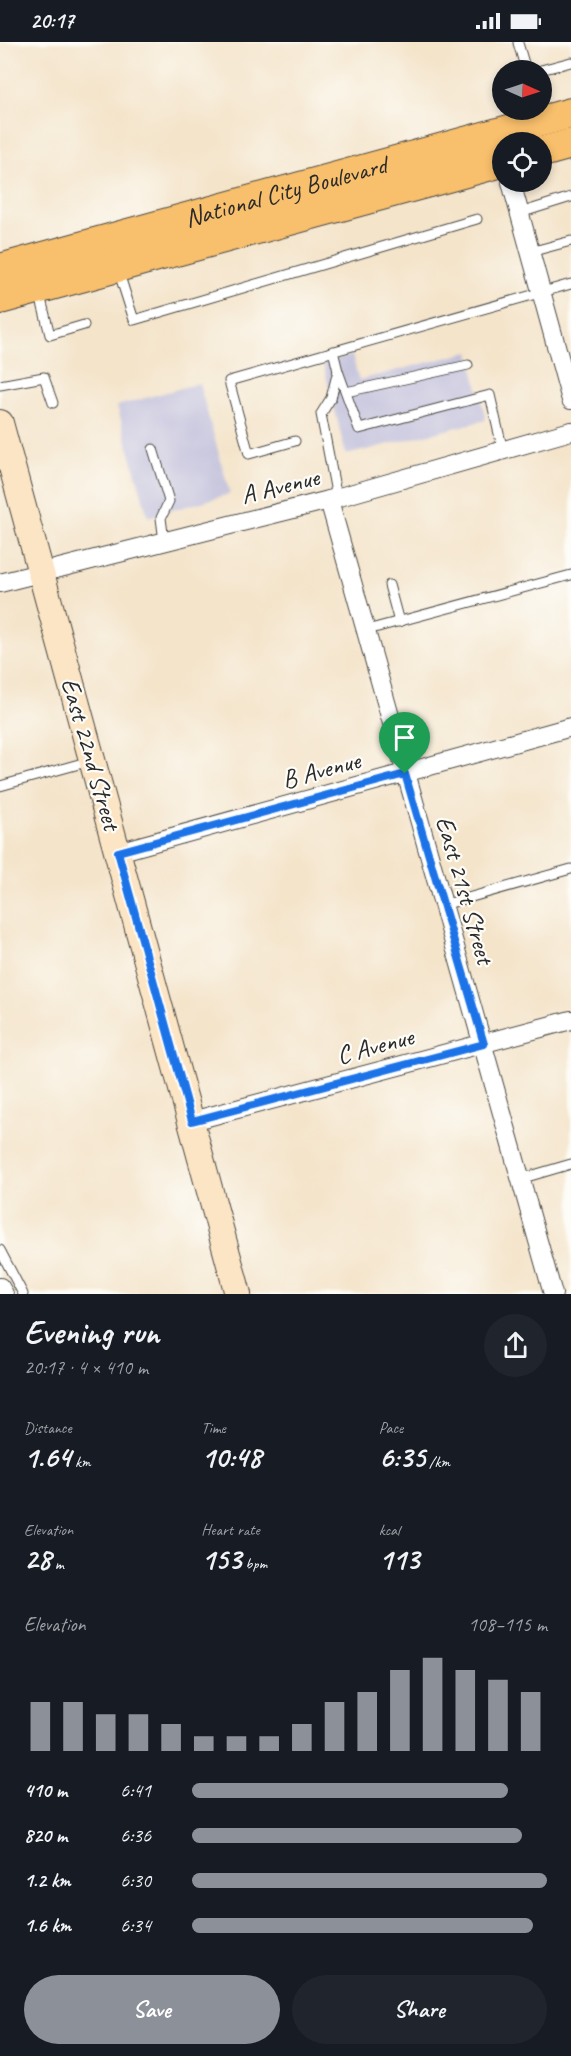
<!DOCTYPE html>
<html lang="en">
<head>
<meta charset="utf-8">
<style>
  body { margin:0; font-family:Caveat,sans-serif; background:#20242c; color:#f1f3f6; height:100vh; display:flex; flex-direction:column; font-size:22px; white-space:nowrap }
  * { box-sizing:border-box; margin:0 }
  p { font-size:20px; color:#9ea1a6 }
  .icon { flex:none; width:33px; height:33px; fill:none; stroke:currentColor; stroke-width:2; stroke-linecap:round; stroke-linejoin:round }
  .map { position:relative; height:1252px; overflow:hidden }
  .details { display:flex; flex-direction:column; background:#171b24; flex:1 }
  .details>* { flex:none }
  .needle { width:39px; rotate:93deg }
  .controls { position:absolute; left:492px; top:18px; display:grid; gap:12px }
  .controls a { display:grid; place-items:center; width:60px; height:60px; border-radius:50%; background:#171b24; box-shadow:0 3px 9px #0003; font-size:30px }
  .pin { position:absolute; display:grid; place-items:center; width:51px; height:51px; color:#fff; margin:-62px -26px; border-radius:50% 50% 50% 0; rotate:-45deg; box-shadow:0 0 6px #0007 }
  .pin .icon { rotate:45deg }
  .round { display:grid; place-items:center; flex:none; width:63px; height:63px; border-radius:32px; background:#20242c }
  .overview { display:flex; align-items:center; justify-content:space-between; height:102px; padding:0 24px }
  h1 { font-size:33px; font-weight:700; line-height:45px }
  .figures { display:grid; grid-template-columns:repeat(3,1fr); gap:9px; height:102px; padding:6px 24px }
  .figures div { display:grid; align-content:center }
  .figures b { font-size:30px; font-weight:700 }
  .figures small { font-size:16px; font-weight:400 }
  .figures p { font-size:16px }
  .chart { height:168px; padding:12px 24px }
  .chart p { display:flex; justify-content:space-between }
  .chart svg { width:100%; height:108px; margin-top:6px; stroke:#8c9099; stroke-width:6 }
  .primary-button { display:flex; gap:12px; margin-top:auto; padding:12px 24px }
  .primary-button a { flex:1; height:69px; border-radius:36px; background:#8c9099; color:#fff; font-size:24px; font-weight:700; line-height:69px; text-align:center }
  .primary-button a+a { background:#20242c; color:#f1f3f6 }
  ul { padding:0 24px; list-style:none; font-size:20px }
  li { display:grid; grid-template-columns:96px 72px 1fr; align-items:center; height:45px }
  li i { height:15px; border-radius:8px; background:#8c9099 }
  .status { display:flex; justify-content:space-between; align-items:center; height:42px; padding:0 30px; background:#171b24; direction:ltr }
  .status svg { height:16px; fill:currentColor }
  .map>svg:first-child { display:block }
  .industrial { fill:#c3c1db }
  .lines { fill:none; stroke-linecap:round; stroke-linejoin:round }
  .lane-casing { stroke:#494743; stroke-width:11 }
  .street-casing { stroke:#494743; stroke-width:20 }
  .secondary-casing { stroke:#494743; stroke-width:28 }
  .primary-casing { stroke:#494743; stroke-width:32 }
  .lane { stroke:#fff; stroke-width:9 }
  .street { stroke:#fff; stroke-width:18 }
  .secondary { stroke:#fce5c4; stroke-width:26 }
  .primary { stroke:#f8bf6c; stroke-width:30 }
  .route-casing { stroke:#fff; stroke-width:12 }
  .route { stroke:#1a73e8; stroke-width:8 }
  .labels { text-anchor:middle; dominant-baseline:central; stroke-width:4.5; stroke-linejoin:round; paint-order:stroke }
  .street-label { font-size:26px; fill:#2b2b2b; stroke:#fdfcf7 }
</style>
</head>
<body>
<div class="status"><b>20:17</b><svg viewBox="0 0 49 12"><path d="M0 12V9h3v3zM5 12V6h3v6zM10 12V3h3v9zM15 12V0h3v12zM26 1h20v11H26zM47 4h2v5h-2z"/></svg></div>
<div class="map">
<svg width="571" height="1252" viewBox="0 0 571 1252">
  <rect width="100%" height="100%" fill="#fdfcf7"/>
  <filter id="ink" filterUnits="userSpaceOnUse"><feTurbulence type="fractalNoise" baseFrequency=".0167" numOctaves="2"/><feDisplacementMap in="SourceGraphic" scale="12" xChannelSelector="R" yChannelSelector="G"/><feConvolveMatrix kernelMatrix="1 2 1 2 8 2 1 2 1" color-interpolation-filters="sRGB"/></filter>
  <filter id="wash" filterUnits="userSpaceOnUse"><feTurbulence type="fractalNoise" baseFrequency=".008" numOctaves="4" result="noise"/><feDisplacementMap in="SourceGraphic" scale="24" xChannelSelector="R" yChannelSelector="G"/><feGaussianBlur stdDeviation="1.35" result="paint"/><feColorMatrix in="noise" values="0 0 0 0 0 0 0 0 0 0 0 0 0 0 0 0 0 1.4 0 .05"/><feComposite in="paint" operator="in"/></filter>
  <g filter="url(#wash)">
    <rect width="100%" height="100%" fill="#f4e4ca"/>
    <g class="industrial">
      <polygon points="469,310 486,378 346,413 323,321 352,313 359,338"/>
      <polygon points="199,341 230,452 148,475 117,364"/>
    </g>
  </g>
  <g filter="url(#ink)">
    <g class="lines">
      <defs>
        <g id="lane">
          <polyline points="518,1 526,28"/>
          <polyline points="541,28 571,20"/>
          <polyline points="520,171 571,155"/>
          <polyline points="530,210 571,199"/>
          <polyline points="118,228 134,278 477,177"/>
          <polyline points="39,249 50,293 84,283"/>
          <polyline points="333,309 338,329 331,356 321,372 337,456"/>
          <polyline points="338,329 359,387 490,353 503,409"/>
          <polyline points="0,343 44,335 53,361"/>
          <polyline points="346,350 468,323"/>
          <polyline points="295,399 249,412 229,339 571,242"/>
          <polyline points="153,407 169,459 161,476 164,499"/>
          <polyline points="389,543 399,580"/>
          <polyline points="367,588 571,533"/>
          <polyline points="0,744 90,719"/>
          <polyline points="443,863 571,827"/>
          <polyline points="520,1137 571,1122"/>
          <polyline points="0,1208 23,1252"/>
        </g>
        <g id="street">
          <polyline points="511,140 571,358"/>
          <polyline points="329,458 553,1252"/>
          <polyline points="0,541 329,458 571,389"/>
          <polyline points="118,810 571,685"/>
          <polyline points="192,1079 571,978"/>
          <polyline points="0,1245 4,1252"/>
        </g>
        <polyline id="secondary" points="0,381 238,1252"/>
        <g id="primary">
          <polyline points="542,110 571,102"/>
          <path id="s1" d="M0 227 571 71"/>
          <polyline points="0,257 502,120"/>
        </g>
      </defs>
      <use href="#lane" class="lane-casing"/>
      <use href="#street" class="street-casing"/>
      <use href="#secondary" class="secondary-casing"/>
      <use href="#primary" class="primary-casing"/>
      <use href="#lane" class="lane"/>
      <use href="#street" class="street"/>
      <use href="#secondary" class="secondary"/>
      <use href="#primary" class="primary"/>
    </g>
  </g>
  <g class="lines" filter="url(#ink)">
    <defs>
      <polygon id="route" points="405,732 484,1002 192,1079 118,810"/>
    </defs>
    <use href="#route" class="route-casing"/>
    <use href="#route" class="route"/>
  </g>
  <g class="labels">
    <g class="street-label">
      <text stroke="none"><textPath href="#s1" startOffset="296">National City Boulevard</textPath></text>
      <text transform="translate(280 444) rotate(-14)">A Avenue</text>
      <text transform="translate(91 712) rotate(74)">East 22nd Street</text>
      <text transform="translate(321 728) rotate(-15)">B Avenue</text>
      <text transform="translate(465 848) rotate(74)">East 21st Street</text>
      <text transform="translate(375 1004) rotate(-15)">C Avenue</text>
    </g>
  </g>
</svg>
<div class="controls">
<a><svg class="needle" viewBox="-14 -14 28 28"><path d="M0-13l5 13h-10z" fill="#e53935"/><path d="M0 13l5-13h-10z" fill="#9ea1a6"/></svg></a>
<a><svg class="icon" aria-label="locate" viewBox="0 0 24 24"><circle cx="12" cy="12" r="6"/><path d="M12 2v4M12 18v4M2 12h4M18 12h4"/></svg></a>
</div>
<div class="pin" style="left:405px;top:732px;background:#1e9e55"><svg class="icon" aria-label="arrive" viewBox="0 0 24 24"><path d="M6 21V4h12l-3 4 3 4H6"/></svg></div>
</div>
<section class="details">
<div class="overview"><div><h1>Evening run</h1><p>20:17 · 4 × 410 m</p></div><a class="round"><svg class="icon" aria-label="share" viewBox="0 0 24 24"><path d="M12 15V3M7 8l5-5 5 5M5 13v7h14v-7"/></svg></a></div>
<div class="figures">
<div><p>Distance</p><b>1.64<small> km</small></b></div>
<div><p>Time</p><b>10:48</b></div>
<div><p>Pace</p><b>6:35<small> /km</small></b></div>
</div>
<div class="figures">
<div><p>Elevation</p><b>28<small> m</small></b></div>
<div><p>Heart rate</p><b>153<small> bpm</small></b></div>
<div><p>kcal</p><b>113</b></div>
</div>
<div class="chart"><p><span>Elevation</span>108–115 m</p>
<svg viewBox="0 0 160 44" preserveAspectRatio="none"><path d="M5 44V24M15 44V24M25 44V29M35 44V29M45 44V33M55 44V38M65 44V38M75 44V38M85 44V33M95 44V24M105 44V20M115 44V11M125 44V6M135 44V11M145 44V15M155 44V20"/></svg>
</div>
<ul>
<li><b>410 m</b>6:41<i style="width:89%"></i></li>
<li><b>820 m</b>6:36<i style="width:93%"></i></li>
<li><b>1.2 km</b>6:30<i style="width:100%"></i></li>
<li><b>1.6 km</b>6:34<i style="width:96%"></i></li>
</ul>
<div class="primary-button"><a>Save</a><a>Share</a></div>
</section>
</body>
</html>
